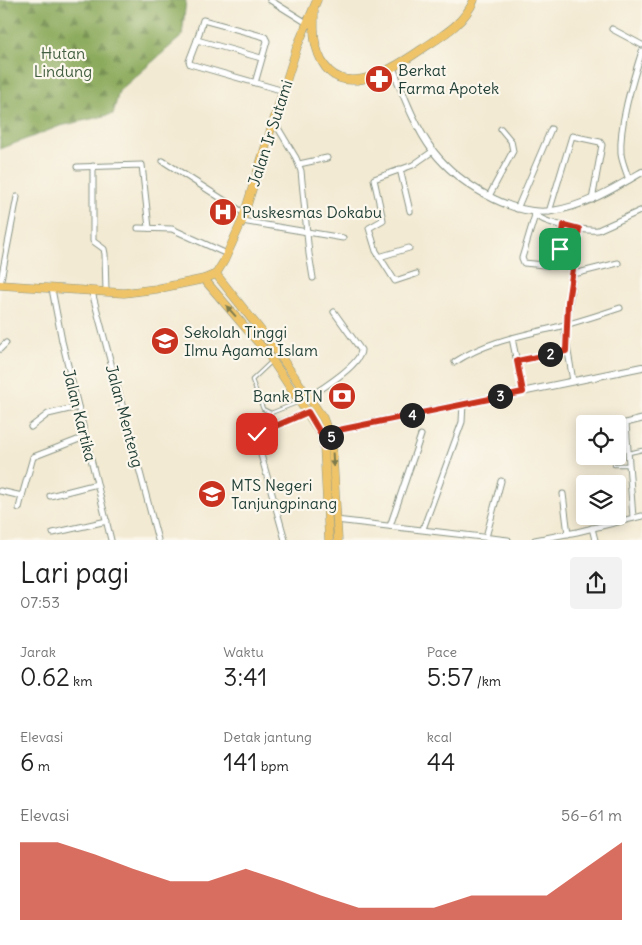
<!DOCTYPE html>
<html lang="id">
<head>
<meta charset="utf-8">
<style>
  body { margin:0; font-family:Delius,sans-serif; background:#f2f2f2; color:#222; height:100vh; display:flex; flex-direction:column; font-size:19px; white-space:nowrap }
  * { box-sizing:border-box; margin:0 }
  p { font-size:16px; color:#767676 }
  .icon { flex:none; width:28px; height:28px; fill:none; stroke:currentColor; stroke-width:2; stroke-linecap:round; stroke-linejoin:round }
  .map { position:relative; height:540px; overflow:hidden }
  .panel { display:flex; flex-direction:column; background:#fff; flex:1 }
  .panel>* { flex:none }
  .buttons { position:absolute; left:576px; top:415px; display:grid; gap:10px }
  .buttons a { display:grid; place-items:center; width:50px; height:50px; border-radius:5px; background:#fff; box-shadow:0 2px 12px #0003; font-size:25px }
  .pin { position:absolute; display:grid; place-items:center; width:42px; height:42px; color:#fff; margin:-21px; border-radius:10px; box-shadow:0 2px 8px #0006 }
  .km { position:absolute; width:25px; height:25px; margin:-12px; border-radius:50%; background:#222; color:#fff; font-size:14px; line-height:25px; text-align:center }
  .round { display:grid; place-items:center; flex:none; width:52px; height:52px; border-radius:5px; background:#f2f2f2 }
  .overview { display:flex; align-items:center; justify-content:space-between; height:85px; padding:0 20px }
  h1 { font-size:28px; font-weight:600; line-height:38px }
  .stats { display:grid; grid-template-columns:repeat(3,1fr); gap:8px; height:85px; padding:5px 20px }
  .stats div { display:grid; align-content:center }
  .stats b { font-size:25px; font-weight:600 }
  .stats small { font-size:14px; font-weight:400 }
  .stats p { font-size:14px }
  .chart { height:140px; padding:10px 20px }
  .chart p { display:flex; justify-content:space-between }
  .chart svg { width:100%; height:90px; margin-top:5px; fill:#c8321e; opacity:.7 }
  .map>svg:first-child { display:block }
  .forest { fill:url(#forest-firs); stroke:#557448 }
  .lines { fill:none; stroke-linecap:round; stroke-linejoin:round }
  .service-casing { stroke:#899484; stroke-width:4.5 }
  .minor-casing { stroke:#899484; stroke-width:7 }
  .tertiary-casing { stroke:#899484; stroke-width:8 }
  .primary-casing { stroke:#899484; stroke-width:9 }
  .service { stroke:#fff; stroke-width:2.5 }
  .minor { stroke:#fff; stroke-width:5 }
  .tertiary { stroke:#fff; stroke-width:6 }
  .primary { stroke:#efc469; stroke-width:8 }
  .oneway { fill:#7d7a4c }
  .route-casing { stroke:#fff; stroke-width:10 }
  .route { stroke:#c8321e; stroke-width:6 }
  .labels { text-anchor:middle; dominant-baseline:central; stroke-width:4.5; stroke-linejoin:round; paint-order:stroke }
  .park-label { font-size:16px; fill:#435f41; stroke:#fbf7ec }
  .poi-label { font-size:16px; fill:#1f3d34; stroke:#fbf7ec; text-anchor:start }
  .street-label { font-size:16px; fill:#1f3d34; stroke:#fbf7ec }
</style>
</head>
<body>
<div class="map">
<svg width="642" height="540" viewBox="0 0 642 540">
  <defs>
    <pattern id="forest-firs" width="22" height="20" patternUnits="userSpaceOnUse" patternTransform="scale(1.25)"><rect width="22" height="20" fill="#8baa5c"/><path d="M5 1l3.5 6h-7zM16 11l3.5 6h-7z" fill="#718c4d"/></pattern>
  </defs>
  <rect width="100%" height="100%" fill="#fbf7ec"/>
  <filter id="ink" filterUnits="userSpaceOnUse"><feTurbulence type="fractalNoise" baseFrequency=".02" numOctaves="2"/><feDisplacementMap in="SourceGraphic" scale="10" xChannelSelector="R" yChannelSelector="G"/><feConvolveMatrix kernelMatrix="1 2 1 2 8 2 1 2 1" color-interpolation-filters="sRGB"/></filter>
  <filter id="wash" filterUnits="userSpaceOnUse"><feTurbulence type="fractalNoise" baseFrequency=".0096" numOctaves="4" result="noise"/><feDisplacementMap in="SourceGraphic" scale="20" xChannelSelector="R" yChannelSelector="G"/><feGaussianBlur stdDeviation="1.12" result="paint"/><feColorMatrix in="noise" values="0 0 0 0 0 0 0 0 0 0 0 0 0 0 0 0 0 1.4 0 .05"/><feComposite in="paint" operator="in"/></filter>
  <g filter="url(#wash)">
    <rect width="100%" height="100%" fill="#f3ead3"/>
    <polygon class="forest" points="0,0 186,0 182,36 119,91 113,114 60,126 0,149"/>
  </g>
  <g filter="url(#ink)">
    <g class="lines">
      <defs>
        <g id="service">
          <polyline points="271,362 252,380 263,409 271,413 299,402"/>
          <polyline points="629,453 642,450"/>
          <polyline points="614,465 628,465"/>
        </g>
        <g id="minor">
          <polyline points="270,0 307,23"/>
          <polyline points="612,29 642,45"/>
          <polyline points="197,40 203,20 265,37 267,41 255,83"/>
          <polyline points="261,58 197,40 189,61 190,64 197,66 284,91"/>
          <polyline points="275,123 296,158 301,171 309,254 313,278"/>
          <polyline points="163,161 244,213"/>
          <polyline points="299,164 327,158"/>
          <polyline points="93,166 93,241 104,249 105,254 106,292"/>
          <polyline points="77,167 142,165 149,228"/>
          <polyline points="400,169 410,211"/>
          <path d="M629 180C626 171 622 162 621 154 619 123 633 80 642 51"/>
          <polyline points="489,196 513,151 511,141 501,129"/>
          <polyline points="517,209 551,129"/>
          <polyline points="549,212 572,136 600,142 602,145 592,200"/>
          <path d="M533 213C544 224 582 231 598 230L640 211"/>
          <polyline points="535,215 522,258 524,263 554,266 564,225"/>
          <polyline points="242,221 343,238"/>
          <polyline points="138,228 172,229 227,254"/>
          <polyline points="379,257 409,248"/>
          <polyline points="416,274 395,281 376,251 369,228 383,220 374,179 413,165 433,151"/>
          <polyline points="574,274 618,263"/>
          <polyline points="0,285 17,197"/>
          <polyline points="52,289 62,341 111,540"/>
          <polyline points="92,292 158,540"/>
          <polyline points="512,338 523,392"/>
          <polyline points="0,349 6,343"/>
          <polyline points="517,361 566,351"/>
          <path d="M455 362C489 340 526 335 565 325 583 320 602 314 620 308"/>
          <polyline points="573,381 565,334 579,229"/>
          <path d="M309 397C321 389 361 365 361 350L334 312"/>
          <polyline points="626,423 633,518"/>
          <polyline points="599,424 626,423 642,419"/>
          <polyline points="31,427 48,414 78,407"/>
          <polyline points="0,491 22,496 33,457 85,437"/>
          <polyline points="563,494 568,534"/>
          <polyline points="50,496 97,484"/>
          <polyline points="19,508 22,496"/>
          <polyline points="336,520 508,540"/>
          <polyline points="390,526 421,435"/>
          <polyline points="592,528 595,540"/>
          <polyline points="423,529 462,422 463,403"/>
          <polyline points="53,533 107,521"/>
          <polyline points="486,537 501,481"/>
          <polyline points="285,540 256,437 259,431 308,412"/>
          <polyline points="535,540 577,532 642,516"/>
        </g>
        <g id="tertiary">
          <path d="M393 69C404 96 415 127 433 151 457 182 511 217 552 211 585 206 613 189 642 172"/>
          <polyline points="329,432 642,367"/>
        </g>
        <g id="primary">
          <path d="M314 11C314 22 313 35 316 46 332 107 389 72 422 49 442 36 464 24 474 0"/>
          <polyline points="216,274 274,347 323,418 332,443 338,540"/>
          <polyline points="204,279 268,354 321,434 324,446 329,540"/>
          <polyline points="0,285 124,293 156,289 204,279 216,274 224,261 242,221 297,47 317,0"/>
        </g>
      </defs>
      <use href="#service" class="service-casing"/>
      <use href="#minor" class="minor-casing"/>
      <use href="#tertiary" class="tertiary-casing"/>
      <use href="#primary" class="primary-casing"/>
      <use href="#service" class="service"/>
      <use href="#minor" class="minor"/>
      <use href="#tertiary" class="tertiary"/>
      <use href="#primary" class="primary"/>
    </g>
    <defs><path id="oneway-solid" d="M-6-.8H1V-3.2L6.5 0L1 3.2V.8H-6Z" transform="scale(1.25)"/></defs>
    <g class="oneway">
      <use href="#oneway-solid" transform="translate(231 311) rotate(-131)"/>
      <use href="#oneway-solid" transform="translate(333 460) rotate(87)"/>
    </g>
  </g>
  <g class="lines" filter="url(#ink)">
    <defs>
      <polyline id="route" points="257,434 308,412 321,434 324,446 332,443 329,432 523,392 517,361 566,351 568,302 579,229 564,225 560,249"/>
    </defs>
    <use href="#route" class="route-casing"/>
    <use href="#route" class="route"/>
  </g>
  <defs>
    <symbol id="pharmacy-disc" viewBox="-11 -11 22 22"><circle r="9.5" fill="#c8321e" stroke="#fbf7ec"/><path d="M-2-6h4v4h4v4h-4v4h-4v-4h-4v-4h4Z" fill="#fff"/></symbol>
    <symbol id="hospital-disc" viewBox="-11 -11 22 22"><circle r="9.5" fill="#c8321e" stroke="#fbf7ec"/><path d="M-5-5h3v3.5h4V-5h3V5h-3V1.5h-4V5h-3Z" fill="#fff"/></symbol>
    <symbol id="university-disc" viewBox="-11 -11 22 22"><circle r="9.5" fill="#c8321e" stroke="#fbf7ec"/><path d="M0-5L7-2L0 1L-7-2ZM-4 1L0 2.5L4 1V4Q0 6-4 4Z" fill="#fff"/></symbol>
    <symbol id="bank-disc" viewBox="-11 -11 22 22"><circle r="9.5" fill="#c8321e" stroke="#fbf7ec"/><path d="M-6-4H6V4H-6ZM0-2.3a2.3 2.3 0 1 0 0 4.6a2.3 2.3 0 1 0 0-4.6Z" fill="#fff"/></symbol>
    <symbol id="school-disc" viewBox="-11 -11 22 22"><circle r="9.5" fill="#c8321e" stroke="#fbf7ec"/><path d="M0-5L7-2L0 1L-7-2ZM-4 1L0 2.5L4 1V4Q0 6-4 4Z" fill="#fff"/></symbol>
  </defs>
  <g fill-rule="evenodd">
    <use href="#pharmacy-disc" x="363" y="63" width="32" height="32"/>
    <use href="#hospital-disc" x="207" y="196" width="32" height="32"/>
    <use href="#university-disc" x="149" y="325" width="32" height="32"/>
    <use href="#bank-disc" x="326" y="380" width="32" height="32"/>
    <use href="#school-disc" x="196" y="478" width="32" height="32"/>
  </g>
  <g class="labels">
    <g class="park-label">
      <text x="63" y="53">Hutan<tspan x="63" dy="18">Lindung</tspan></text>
    </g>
    <g class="poi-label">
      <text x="398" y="70">Berkat<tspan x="398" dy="18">Farma Apotek</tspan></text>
      <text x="242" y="212">Puskesmas Dokabu</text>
      <text x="184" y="332">Sekolah Tinggi<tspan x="184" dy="18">Ilmu Agama Islam</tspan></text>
      <text x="323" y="396" text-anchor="end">Bank BTN</text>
      <text x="231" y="485">MTS Negeri<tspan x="231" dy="18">Tanjungpinang</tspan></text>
    </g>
    <g class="street-label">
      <text transform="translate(270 133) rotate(-72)">Jalan Ir Sutami</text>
      <text transform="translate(80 415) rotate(76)">Jalan Kartika</text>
      <text transform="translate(125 416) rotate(75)">Jalan Menteng</text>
    </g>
  </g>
</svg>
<div class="buttons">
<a><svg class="icon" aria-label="locate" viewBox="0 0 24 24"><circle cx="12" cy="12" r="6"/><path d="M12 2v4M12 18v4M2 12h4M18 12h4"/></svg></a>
<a><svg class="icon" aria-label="layers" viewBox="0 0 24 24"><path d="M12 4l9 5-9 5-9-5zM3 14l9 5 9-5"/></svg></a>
</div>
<div class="pin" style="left:560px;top:249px;background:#1e9e55"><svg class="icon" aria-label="arrive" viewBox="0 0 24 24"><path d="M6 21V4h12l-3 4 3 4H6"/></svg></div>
<div class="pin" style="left:257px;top:434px;background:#d93025"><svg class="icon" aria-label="check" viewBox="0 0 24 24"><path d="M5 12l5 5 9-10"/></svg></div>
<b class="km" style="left:550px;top:354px">2</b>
<b class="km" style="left:500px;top:396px">3</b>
<b class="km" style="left:412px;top:415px">4</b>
<b class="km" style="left:331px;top:437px">5</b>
</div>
<section class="panel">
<div class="overview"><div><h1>Lari pagi</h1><p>07:53</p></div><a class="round"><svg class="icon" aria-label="share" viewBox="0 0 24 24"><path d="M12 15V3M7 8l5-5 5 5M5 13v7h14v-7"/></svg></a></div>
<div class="stats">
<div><p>Jarak</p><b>0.62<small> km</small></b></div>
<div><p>Waktu</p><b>3:41</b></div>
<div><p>Pace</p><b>5:57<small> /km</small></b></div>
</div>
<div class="stats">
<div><p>Elevasi</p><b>6<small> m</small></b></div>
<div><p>Detak jantung</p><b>141<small> bpm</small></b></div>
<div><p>kcal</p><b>44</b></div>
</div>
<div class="chart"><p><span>Elevasi</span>56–61 m</p>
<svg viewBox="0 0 160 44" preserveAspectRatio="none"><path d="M0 44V6L10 6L20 12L30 19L40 25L50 25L60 19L70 25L80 32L90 38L100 38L110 38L120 32L130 32L140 32L150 19L160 6V44z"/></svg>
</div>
</section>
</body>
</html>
